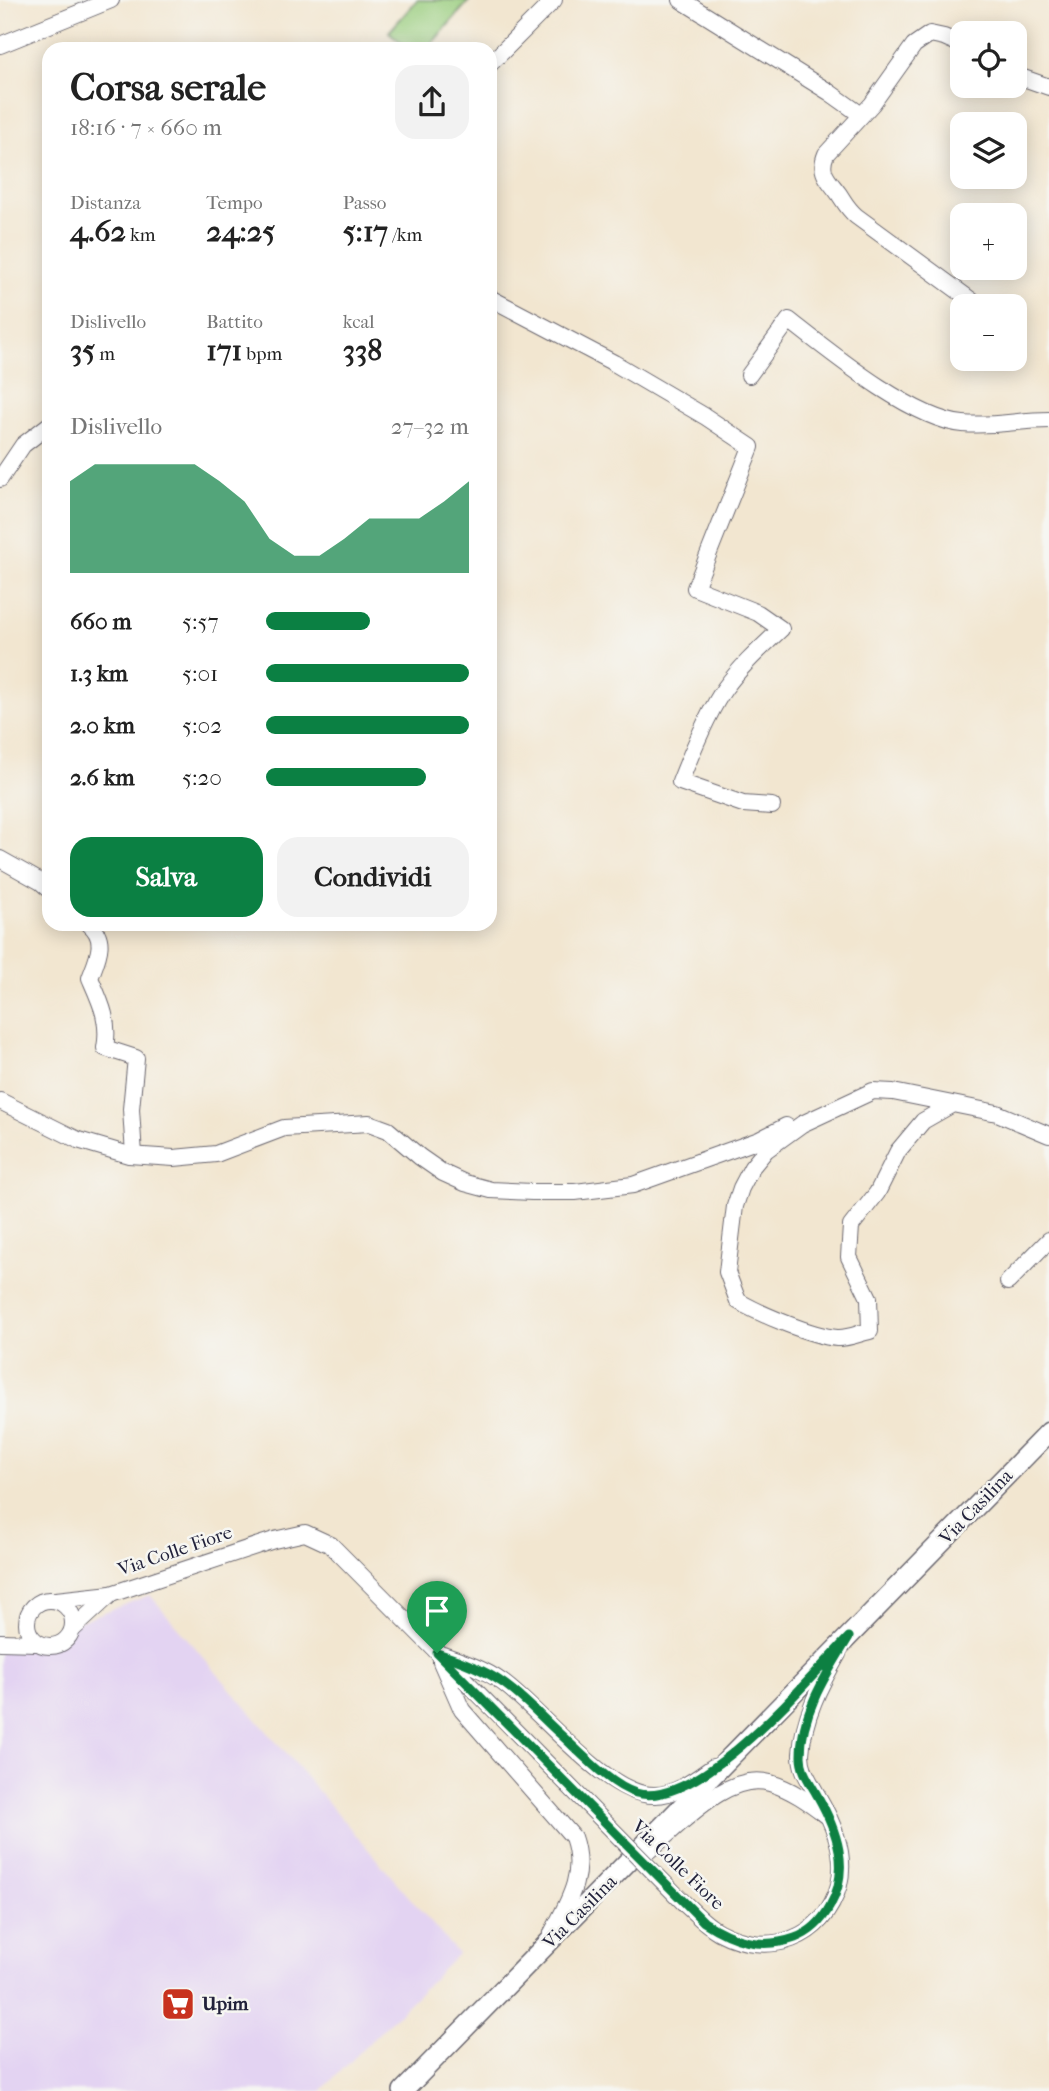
<!DOCTYPE html>
<html lang="it">
<head>
<meta charset="utf-8">
<style>
  body { margin:0; font-family:"IM FELL French Canon",serif; background:#f2f2f2; color:#222; height:100vh; display:flex; flex-direction:column; font-size:26px; white-space:nowrap }
  * { box-sizing:border-box; margin:0 }
  p { font-size:23px; color:#767676 }
  .icon { flex:none; width:38px; height:38px; fill:none; stroke:currentColor; stroke-width:2; stroke-linecap:round; stroke-linejoin:round }
  .map { position:relative; flex:1; overflow:hidden }
  .details { position:absolute; left:42px; top:42px; width:455px; height:889px; display:flex; flex-direction:column; background:#fff; border-radius:21px; box-shadow:0 4px 18px #0003 }
  .details>* { flex:none }
  .controls { position:absolute; left:950px; top:21px; display:grid; gap:14px }
  .controls a { display:grid; place-items:center; width:77px; height:77px; border-radius:14px; background:#fff; box-shadow:0 4px 18px #0003; font-size:35px }
  .pin { position:absolute; display:grid; place-items:center; width:60px; height:60px; color:#fff; margin:-72px -30px; border-radius:50% 50% 50% 0; rotate:-45deg; box-shadow:0 0 7px #0007 }
  .pin .icon { rotate:45deg }
  .round { display:grid; place-items:center; flex:none; width:74px; height:74px; border-radius:21px; background:#f2f2f2 }
  .headline { display:flex; align-items:center; justify-content:space-between; height:119px; padding:0 28px }
  h1 { font-size:38px; font-weight:700; line-height:52px }
  .stats { display:grid; grid-template-columns:repeat(3,1fr); gap:10px; height:119px; padding:7px 28px }
  .stats div { display:grid; align-content:center }
  .stats b { font-size:30px; font-weight:700 }
  .stats small { font-size:19px; font-weight:400 }
  .stats p { font-size:19px }
  .chart { height:196px; padding:14px 28px }
  .chart p { display:flex; justify-content:space-between }
  .chart svg { width:100%; height:126px; margin-top:7px; fill:#0b8043; opacity:.7 }
  .button { display:flex; gap:14px; margin-top:auto; padding:14px 28px }
  .button a { flex:1; height:80px; border-radius:21px; background:#0b8043; color:#fff; font-size:28px; font-weight:700; line-height:80px; text-align:center }
  .button a+a { background:#f2f2f2; color:#222 }
  ul { padding:0 28px; list-style:none; font-size:23px }
  li { display:grid; grid-template-columns:112px 84px 1fr; align-items:center; height:52px }
  li i { height:18px; border-radius:9px; background:#0b8043 }
  .map>svg:first-child { display:block }
  .built { fill:#e3d3f2 }
  .green { fill:#9acd7e; stroke:#5e785c; stroke-width:2 }
  .lines { fill:none; stroke-linecap:round; stroke-linejoin:round }
  .minor-casing { stroke:#6b676f; stroke-width:18 }
  .major-casing { stroke:#6b676f; stroke-width:22 }
  .minor { stroke:#fff; stroke-width:16 }
  .major { stroke:#fff; stroke-width:19 }
  .minor-bridge-casing { stroke:#6b676f; stroke-width:18; stroke-linecap:butt }
  .minor-bridge { stroke:#fff; stroke-width:16 }
  .route-casing { stroke:#fff; stroke-width:14 }
  .route { stroke:#0b8043; stroke-width:9 }
  .labels { text-anchor:middle; dominant-baseline:central; stroke-width:5; stroke-linejoin:round; paint-order:stroke }
  .street-label { font-size:19px; fill:#22223b; stroke:#f6f6f2 }
  .poi-label { font-size:19px; font-weight:bold; fill:#22223b; stroke:#f6f6f2; text-anchor:start }
</style>
</head>
<body>
<div class="map">
<svg width="1049" height="2091" viewBox="0 0 1049 2091">
  <rect width="100%" height="100%" fill="#f6f6f2"/>
  <filter id="ink" filterUnits="userSpaceOnUse"><feTurbulence type="fractalNoise" baseFrequency=".0143" numOctaves="2"/><feDisplacementMap in="SourceGraphic" scale="14" xChannelSelector="R" yChannelSelector="G"/><feConvolveMatrix kernelMatrix="1 2 1 2 8 2 1 2 1" color-interpolation-filters="sRGB"/></filter>
  <filter id="wash" filterUnits="userSpaceOnUse"><feTurbulence type="fractalNoise" baseFrequency=".00686" numOctaves="4" result="noise"/><feDisplacementMap in="SourceGraphic" scale="28" xChannelSelector="R" yChannelSelector="G"/><feGaussianBlur stdDeviation="1.57" result="paint"/><feColorMatrix in="noise" values="0 0 0 0 0 0 0 0 0 0 0 0 0 0 0 0 0 1.4 0 .05"/><feComposite in="paint" operator="in"/></filter>
  <g filter="url(#wash)">
    <rect width="100%" height="100%" fill="#f2e6d0"/>
    <polygon class="built" points="150,1595 458,1954 321,2091 0,2091 0,1651"/>
    <polygon class="green" points="417,0 468,0 469,1 427,49 409,49 389,32"/>
  </g>
  <g filter="url(#ink)">
    <g class="lines">
      <defs>
        <g id="minor">
          <polyline points="681,0 829,92 860,114"/>
          <polyline points="0,45 111,0"/>
          <path d="M962 45 944 37 930 34 914 45 872 104 826 154C818 173 829 180 839 194 845 203 847 208 856 216L979 306"/>
          <polyline points="490,64 554,0"/>
          <polyline points="1015,75 1049,87"/>
          <path d="M490 298 614 363 706 417 751 447 695 588 758 613 781 629C761 648 741 666 725 688 708 712 691 754 680 782L743 804 772 806"/>
          <path d="M749 375 789 320C830 352 913 420 963 424 992 427 1020 420 1049 420"/>
          <polyline points="0,479 23,445 49,425"/>
          <polyline points="0,859 41,882 49,889"/>
          <path d="M89 924C108 939 97 959 90 978 101 1003 110 1021 105 1048L136 1058 131 1109 134 1155"/>
          <polyline points="0,1101 78,1140 129,1155 174,1158 216,1154 284,1128 369,1123 388,1130 420,1157 443,1173 465,1183 491,1190 532,1192 575,1192 633,1185 759,1140 786,1126"/>
          <path d="M951 1105 923 1121 898 1151 877 1193 851 1226 849 1257 869 1298 870 1331C860 1333 847 1339 837 1338 812 1336 760 1314 738 1301L727 1272 735 1206 741 1188 752 1167 766 1150 802 1124 873 1091 893 1092 997 1113 1049 1135"/>
          <polyline points="1008,1282 1049,1240"/>
          <circle cx="50" cy="1623" r="23"/>
          <polyline points="56,1600 111,1594 274,1540 305,1533 331,1545 465,1680"/>
          <polyline points="73,1629 111,1594"/>
          <polyline points="0,1642 37,1643"/>
          <path d="M443 1655C463 1662 484 1669 502 1682 541 1710 607 1797 655 1795 676 1795 696 1779 713 1767"/>
          <path d="M441 1662 462 1710 573 1837C586 1874 569 1901 552 1933"/>
          <path d="M644 1854C677 1830 725 1770 770 1783 791 1789 809 1802 826 1815"/>
          <path d="M686 1905C697 1915 706 1925 719 1932 768 1958 824 1940 839 1885 847 1853 832 1820 816 1793 809 1780 801 1770 801 1754 803 1718 820 1685 838 1654"/>
        </g>
        <polyline id="major" points="403,2091 1049,1432"/>
      </defs>
      <use href="#minor" class="minor-casing"/>
      <use href="#major" class="major-casing"/>
      <use href="#minor" class="minor"/>
      <use href="#major" class="major"/>
      <defs>
        <polyline id="minor-bridge" points="465,1680 686,1905"/>
      </defs>
      <use href="#minor-bridge" class="minor-bridge-casing"/>
      <use href="#minor-bridge" class="minor-bridge"/>
    </g>
  </g>
  <g class="lines" filter="url(#ink)">
    <defs>
      <path id="route" d="M849 1637C827 1673 801 1712 801 1756 801 1772 810 1782 817 1795 837 1830 851 1869 830 1906 822 1921 811 1932 795 1938 761 1950 733 1941 704 1922L437 1653C459 1660 481 1668 500 1681 522 1695 541 1717 560 1734 580 1752 611 1786 636 1793 699 1811 807 1680 849 1637Z"/>
    </defs>
    <use href="#route" class="route-casing"/>
    <use href="#route" class="route"/>
  </g>
  <defs>
    <symbol id="supermarket-square" viewBox="-11 -11 22 22"><rect x="-9" y="-9" width="18" height="18" rx="4" fill="#c8321e" stroke="#f6f6f2"/><path d="M-6-5.5h2.5l.6 2H6L4.5 2H-2.5L-4.4-4H-6ZM-1.5 3.2a1.3 1.3 0 1 0 .1 0ZM3 3.2a1.3 1.3 0 1 0 .1 0Z" fill="#fff"/></symbol>
  </defs>
  <g fill-rule="evenodd">
    <use href="#supermarket-square" x="159" y="1985" width="38" height="38"/>
  </g>
  <g class="labels">
    <g class="street-label">
      <text transform="translate(976 1507) rotate(-46)">Via Casilina</text>
      <text transform="translate(175 1551) rotate(-19)">Via Colle Fiore</text>
      <text transform="translate(678 1865) rotate(44)">Via Colle Fiore</text>
      <text transform="translate(580 1912) rotate(-45)">Via Casilina</text>
    </g>
    <g class="poi-label">
      <text x="202" y="2004">Upim</text>
    </g>
  </g>
</svg>
<div class="controls">
<a><svg class="icon" aria-label="locate" viewBox="0 0 24 24"><circle cx="12" cy="12" r="6"/><path d="M12 2v4M12 18v4M2 12h4M18 12h4"/></svg></a>
<a><svg class="icon" aria-label="layers" viewBox="0 0 24 24"><path d="M12 4l9 5-9 5-9-5zM3 14l9 5 9-5"/></svg></a>
<a>+</a>
<a>−</a>
</div>
<div class="pin" style="left:437px;top:1653px;background:#1e9e55"><svg class="icon" aria-label="arrive" viewBox="0 0 24 24"><path d="M6 21V4h12l-3 4 3 4H6"/></svg></div>
<section class="details">
<div class="headline"><div><h1>Corsa serale</h1><p>18:16 · 7 × 660 m</p></div><a class="round"><svg class="icon" aria-label="share" viewBox="0 0 24 24"><path d="M12 15V3M7 8l5-5 5 5M5 13v7h14v-7"/></svg></a></div>
<div class="stats">
<div><p>Distanza</p><b>4.62<small> km</small></b></div>
<div><p>Tempo</p><b>24:25</b></div>
<div><p>Passo</p><b>5:17<small> /km</small></b></div>
</div>
<div class="stats">
<div><p>Dislivello</p><b>35<small> m</small></b></div>
<div><p>Battito</p><b>171<small> bpm</small></b></div>
<div><p>kcal</p><b>338</b></div>
</div>
<div class="chart"><p><span>Dislivello</span>27–32 m</p>
<svg viewBox="0 0 160 44" preserveAspectRatio="none"><path d="M0 44V12L10 6L20 6L30 6L40 6L50 6L60 12L70 19L80 32L90 38L100 38L110 32L120 25L130 25L140 25L150 19L160 12V44z"/></svg>
</div>
<ul>
<li><b>660 m</b>5:57<i style="width:51%"></i></li>
<li><b>1.3 km</b>5:01<i style="width:100%"></i></li>
<li><b>2.0 km</b>5:02<i style="width:100%"></i></li>
<li><b>2.6 km</b>5:20<i style="width:79%"></i></li>
</ul>
<div class="button"><a>Salva</a><a>Condividi</a></div>
</section>
</div>
</body>
</html>
